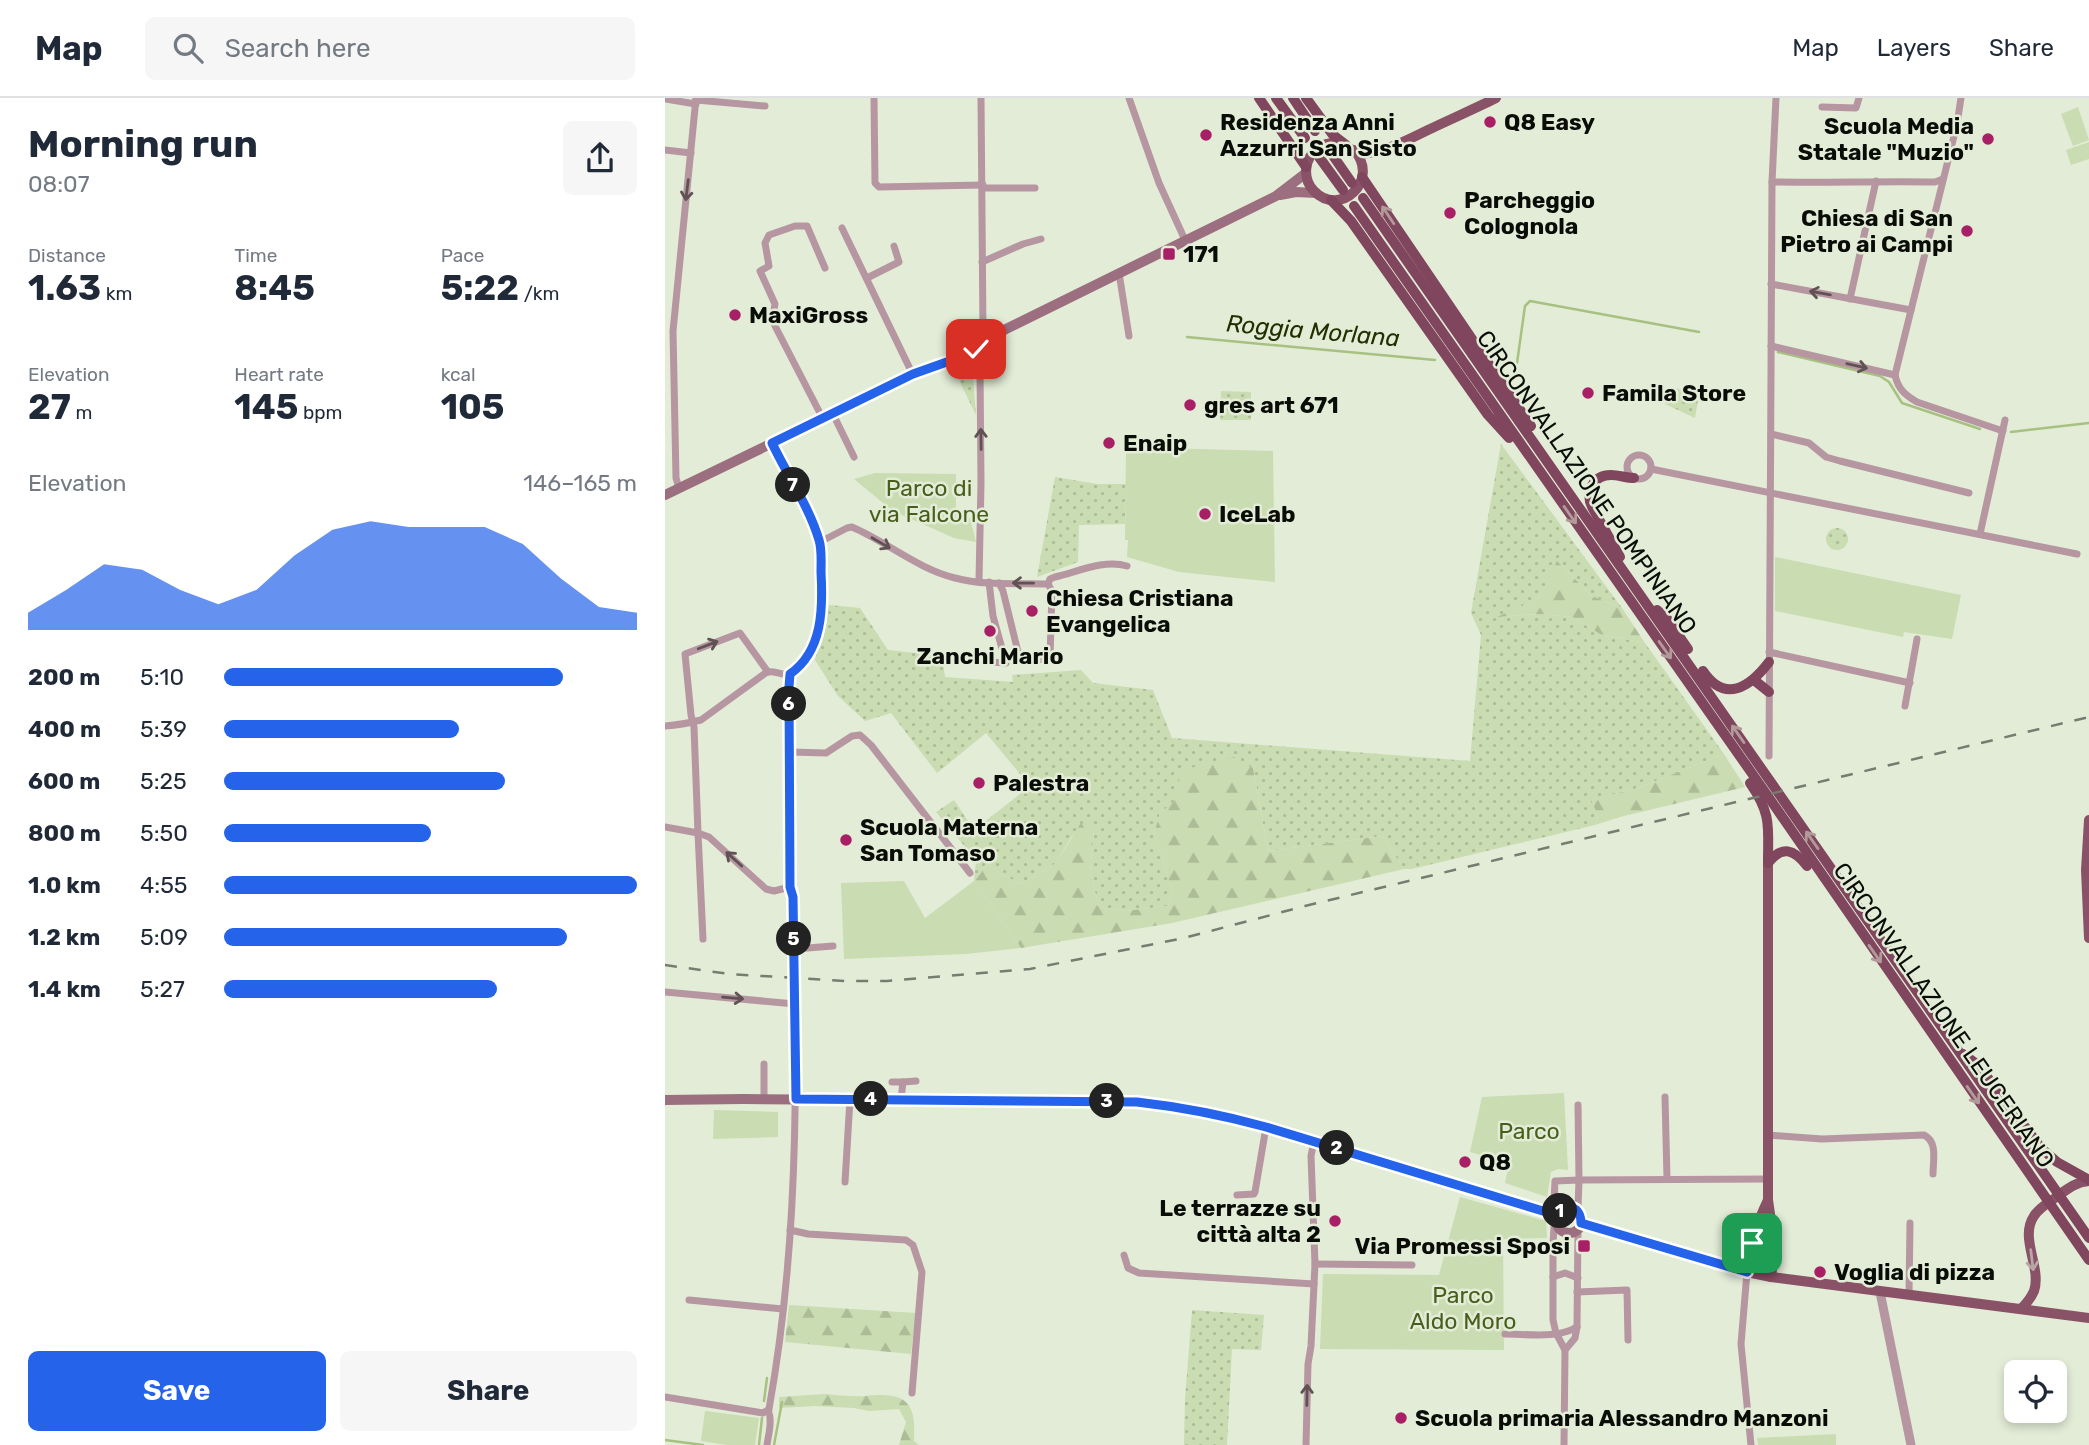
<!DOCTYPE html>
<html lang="en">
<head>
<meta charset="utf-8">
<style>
  body { margin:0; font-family:Rubik,sans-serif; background:#f6f6f7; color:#1f2937; height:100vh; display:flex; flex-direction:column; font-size:26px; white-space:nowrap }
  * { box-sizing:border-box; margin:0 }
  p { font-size:23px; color:#747a83 }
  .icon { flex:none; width:38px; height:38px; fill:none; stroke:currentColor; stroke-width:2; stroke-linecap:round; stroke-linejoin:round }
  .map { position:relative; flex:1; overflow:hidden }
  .panel { display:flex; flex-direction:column; background:#fff; width:665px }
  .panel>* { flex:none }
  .buttons { position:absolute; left:1339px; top:1262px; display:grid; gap:14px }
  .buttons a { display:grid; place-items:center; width:63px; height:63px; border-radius:10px; background:#fff; box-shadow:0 4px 10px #0003; font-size:35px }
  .pin { position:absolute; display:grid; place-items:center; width:60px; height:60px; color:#fff; margin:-30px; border-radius:14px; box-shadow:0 4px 10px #0006 }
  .km { position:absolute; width:35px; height:35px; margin:-18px; border-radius:50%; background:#222; color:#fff; font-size:19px; line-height:35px; text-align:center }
  .round { display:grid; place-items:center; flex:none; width:74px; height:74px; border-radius:10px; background:#f6f6f7 }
  .headline { display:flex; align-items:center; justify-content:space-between; height:119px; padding:0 28px }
  h1 { font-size:38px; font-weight:700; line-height:52px }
  .figures { display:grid; grid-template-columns:repeat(3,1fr); gap:10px; height:119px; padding:7px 28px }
  .figures div { display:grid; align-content:center }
  .figures b { font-size:35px; font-weight:700 }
  .figures small { font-size:19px; font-weight:400 }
  .figures p { font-size:19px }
  .chart { height:196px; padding:14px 28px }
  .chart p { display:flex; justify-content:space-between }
  .chart svg { width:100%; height:126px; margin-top:7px; fill:#2563eb; opacity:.7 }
  .primary-button { display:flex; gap:14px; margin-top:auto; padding:14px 28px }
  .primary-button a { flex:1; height:80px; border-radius:10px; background:#2563eb; color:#fff; font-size:28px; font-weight:700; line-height:80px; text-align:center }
  .primary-button a+a { background:#f6f6f7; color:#1f2937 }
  ul { padding:0 28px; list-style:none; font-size:23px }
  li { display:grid; grid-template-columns:112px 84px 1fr; align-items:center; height:52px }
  li i { height:18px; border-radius:9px; background:#2563eb }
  header { display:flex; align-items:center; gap:42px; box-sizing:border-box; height:98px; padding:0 35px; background:#fff; border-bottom:2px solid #e0e1e3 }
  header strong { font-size:33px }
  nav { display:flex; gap:38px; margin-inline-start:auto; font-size:24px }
  .search { width:490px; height:63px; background:#f6f6f7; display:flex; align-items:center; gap:18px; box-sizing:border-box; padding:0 24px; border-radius:10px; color:#747a83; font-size:26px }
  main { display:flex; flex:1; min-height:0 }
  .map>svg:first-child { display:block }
  .grass { fill:url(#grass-dots) }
  .forest { fill:url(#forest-firs) }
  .park { fill:#cadcb1 }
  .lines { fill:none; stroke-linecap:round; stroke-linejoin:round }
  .stream { stroke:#a7c181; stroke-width:2.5 }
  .minor { stroke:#b696a1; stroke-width:7 }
  .tertiary { stroke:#b696a1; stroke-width:9 }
  .secondary { stroke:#9c6f80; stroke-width:10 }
  .primary { stroke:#895267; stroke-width:10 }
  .trunk { stroke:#80465d; stroke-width:10 }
  .rail { stroke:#767c6f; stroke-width:2.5; stroke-dasharray:12 12; stroke-linecap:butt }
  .oneway { stroke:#605254 }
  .oneway2 { stroke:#b2999a }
  .oneway3 { stroke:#baa7a5 }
  .route-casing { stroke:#fff; stroke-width:14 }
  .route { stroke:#2563eb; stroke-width:9 }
  .poi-dot { fill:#a81f65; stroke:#e3ecd7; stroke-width:2.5 }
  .labels { text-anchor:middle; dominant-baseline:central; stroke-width:5; stroke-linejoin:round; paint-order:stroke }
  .poi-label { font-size:23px; font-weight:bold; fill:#0a0d07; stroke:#e3ecd7; text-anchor:start }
  .street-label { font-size:23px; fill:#0a0d07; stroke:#e3ecd7 }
  .park-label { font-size:23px; fill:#485f1c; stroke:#e3ecd7 }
  .water-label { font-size:24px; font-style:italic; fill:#213000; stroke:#e3ecd7 }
</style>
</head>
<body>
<header>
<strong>Map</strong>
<div class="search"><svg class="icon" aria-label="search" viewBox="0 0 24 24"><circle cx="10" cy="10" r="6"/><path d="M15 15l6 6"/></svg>Search here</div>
<nav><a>Map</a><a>Layers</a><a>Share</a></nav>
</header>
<main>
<section class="panel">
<div class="headline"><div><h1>Morning run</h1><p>08:07</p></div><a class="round"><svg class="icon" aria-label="share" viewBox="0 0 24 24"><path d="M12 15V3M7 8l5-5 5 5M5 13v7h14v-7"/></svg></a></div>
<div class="figures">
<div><p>Distance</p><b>1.63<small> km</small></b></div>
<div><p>Time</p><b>8:45</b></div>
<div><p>Pace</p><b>5:22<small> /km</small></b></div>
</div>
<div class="figures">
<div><p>Elevation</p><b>27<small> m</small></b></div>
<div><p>Heart rate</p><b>145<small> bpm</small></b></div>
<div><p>kcal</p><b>105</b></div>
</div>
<div class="chart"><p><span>Elevation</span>146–165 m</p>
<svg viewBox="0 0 160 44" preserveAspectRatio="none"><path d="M0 44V38L10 30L20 21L30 23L40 30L50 35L60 30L70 18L80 9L90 6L100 8L110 8L120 8L130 14L140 26L150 36L160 38V44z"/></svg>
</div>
<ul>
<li><b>200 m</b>5:10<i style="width:82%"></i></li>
<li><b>400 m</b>5:39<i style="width:57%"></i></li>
<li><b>600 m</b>5:25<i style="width:68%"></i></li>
<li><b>800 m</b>5:50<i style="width:50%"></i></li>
<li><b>1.0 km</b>4:55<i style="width:100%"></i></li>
<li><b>1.2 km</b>5:09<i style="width:83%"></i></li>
<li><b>1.4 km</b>5:27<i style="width:66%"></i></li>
</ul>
<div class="primary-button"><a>Save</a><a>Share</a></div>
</section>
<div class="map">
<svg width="1424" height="1347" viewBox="0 0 1424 1347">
  <defs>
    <pattern id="grass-dots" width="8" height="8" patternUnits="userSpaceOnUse" patternTransform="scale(1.75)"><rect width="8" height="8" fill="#cadcb1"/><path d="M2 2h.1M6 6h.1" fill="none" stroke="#acbc97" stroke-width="1.8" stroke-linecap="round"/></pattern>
    <pattern id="forest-firs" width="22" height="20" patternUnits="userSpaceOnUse" patternTransform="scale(1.75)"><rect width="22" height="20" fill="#cadcb1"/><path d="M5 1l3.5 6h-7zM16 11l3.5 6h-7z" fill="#acbc97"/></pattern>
  </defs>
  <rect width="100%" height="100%" fill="#e3ecd7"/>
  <g class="grass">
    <polygon points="290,274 308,280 311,317"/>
    <polygon points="1006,289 1034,296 1030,320 1000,306"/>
    <polygon points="556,293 586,294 586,322 555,322"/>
    <polygon points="836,346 957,510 927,498 893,464 874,500 835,519 875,516 907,519 935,536 980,545 1059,656 973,690 927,702 933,717 930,727 747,771 739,771 717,738 603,753 588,670 508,705 495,715 489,735 508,796 503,808 460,813 434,809 425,774 429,732 407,738 391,765 356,786 336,776 323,767 319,768 316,775 309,783 311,762 271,714 289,702 309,732 365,688 321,635 272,675 226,615 200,623 173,598 150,562 164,507 195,510 223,552 277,558 280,579 348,584 347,577 416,572 428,585 488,592 507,640 805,663 816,537 806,515"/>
    <polygon points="390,379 432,386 461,386 460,426 414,427 413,464 372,479"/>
    <circle cx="1172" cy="441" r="11"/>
    <polygon points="527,1212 599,1217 596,1252 567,1251 562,1347 519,1347 520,1301"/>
  </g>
  <g class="forest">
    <polygon points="892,463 927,498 957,510 980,545 935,536 907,519 875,516 832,519 874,500"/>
    <polygon points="1059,656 1080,689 955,719 930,727 933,717 926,702 973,690"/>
    <polygon points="569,659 588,670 603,753 717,738 739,771 507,825 356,850 309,783 316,775 319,768 323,767 336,776 356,786 391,765 416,725 429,732 425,774 434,809 460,813 503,808 508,796 489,735 495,715 508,704 517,672"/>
    <polygon points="124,1207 251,1215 246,1256 120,1244"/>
    <path d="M160 1296C173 1297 187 1299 200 1298 238 1294 252 1301 249 1343L254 1347H234L241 1324 234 1311 204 1313 189 1310 150 1308 114 1310V1299Z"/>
  </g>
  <g class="park">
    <polygon points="1413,9 1424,42 1408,48 1396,16"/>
    <polygon points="1424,44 1424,61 1406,67 1401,52"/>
    <polygon points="461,349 608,353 610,484 514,474 462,459 463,442 460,442"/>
    <polygon points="210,375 291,376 291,420 305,420 311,444 289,440 228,413 189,381"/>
    <polygon points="1110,459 1296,497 1287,541 1239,534 1238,539 1110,513"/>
    <polygon points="239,783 260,820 309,783 356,850 301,856 179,861 176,785"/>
    <polygon points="899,995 903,1072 893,1071 886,1074 882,1099 840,1085 844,1065 805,1054 817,999"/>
    <polygon points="49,1012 113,1014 113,1039 48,1041"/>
    <polygon points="795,1099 881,1123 882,1140 838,1141 839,1252 655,1251 658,1176 774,1177"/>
    <polygon points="40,1313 94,1320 90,1347 62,1347 36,1343"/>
    <polygon points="1171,1336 1171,1347 1093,1347 1092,1340"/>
  </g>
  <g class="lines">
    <g class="stream">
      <polyline points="522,239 770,262"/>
      <polyline points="1113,254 1215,278 1224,284 1237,305 1315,331"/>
      <polyline points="832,266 848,267 852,265 860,208 865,203 1034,234"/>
      <polyline points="1346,334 1424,325"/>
      <polyline points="99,1303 102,1280"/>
      <polyline points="0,1342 38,1347"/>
      <polyline points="94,1347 97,1320"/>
      <polyline points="109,1347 117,1304"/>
    </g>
    <g class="minor">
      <polyline points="209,0 210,85 214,89 318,87"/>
      <polyline points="316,0 318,234 321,243"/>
      <polyline points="464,0 494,85 520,142"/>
      <polyline points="0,1 31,6"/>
      <polyline points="31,2 100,8"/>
      <polyline points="1157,9 1191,10 1194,0"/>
      <polyline points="0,52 26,55"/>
      <path d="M1107 84C1161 85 1216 83 1270 84L1278 81"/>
      <polyline points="318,90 370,90"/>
      <polyline points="177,130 248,277"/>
      <polyline points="317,164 358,146 376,141"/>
      <polyline points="454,175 464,238"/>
      <polyline points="202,180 234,164 229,148"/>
      <polyline points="1106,186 1246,212"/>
      <polyline points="1185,201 1211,83"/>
      <polyline points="1106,248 1230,277"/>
      <polyline points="1230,277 1292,26 1296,0"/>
      <path d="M1230 277C1233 291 1240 297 1252 304L1338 333"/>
      <polyline points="168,316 189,359"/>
      <polyline points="158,321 109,226 108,218 110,206 95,173 104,168 100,145 104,137 130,128 142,128 160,170"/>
      <polyline points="1106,336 1144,345 1161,359 1175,363 1304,395"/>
      <path d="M107 345C122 377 144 408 154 442 157 451 156 464 156 474 158 510 158 553 125 576"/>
      <circle cx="974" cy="369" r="12"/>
      <polyline points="986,371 1412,456"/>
      <polyline points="14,390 11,380 8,233 31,0"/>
      <polyline points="1315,436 1340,322"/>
      <path d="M155 444 182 430 187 429C222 444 253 471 290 480 320 488 352 485 383 486L385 481 390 479C412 474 439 461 462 468"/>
      <polyline points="314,483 316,385 315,271"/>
      <polyline points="334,485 338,493 354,558 360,564 385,560 387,493 383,486"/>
      <polyline points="1104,554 1245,585"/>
      <polyline points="291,562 341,565 328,518 324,484"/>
      <polyline points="103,574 75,535 20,556 26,617 29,629 33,735 44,739 101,791 109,793 125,789"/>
      <polyline points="125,576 125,789 128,799 130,906"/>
      <polyline points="1240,608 1252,541"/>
      <path d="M0 628C13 627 24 625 36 622L102 574C110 572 116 578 125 576"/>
      <polyline points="125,654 161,655 187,638 195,637 206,647 305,775"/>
      <polyline points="1104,658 1107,84 1111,0"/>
      <polyline points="0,729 33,735 38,841"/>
      <polyline points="130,851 168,848"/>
      <path d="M0 894 130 906C132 1041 128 1178 104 1311 103 1319 105 1312 105 1321 106 1329 103 1339 102 1347"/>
      <polyline points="227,984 238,984 236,1001"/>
      <polyline points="238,984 251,983"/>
      <polyline points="1000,999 1002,1081"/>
      <polyline points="99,1001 99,966"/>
      <polyline points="913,1007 914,1082 1104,1081"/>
      <path d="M1103 1037 1157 1041 1259 1037C1273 1044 1268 1062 1268 1076"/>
      <polyline points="180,1084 185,1001"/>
      <polyline points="572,1097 589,1096 590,1094 601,1029"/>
      <polyline points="893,1114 889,1105 890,1083 914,1082 913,1110 916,1117"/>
      <polyline points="891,1125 889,1129 888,1146 888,1222 891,1235 900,1252 899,1347"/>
      <polyline points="125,1132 143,1136 241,1142 248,1147 257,1174 247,1295"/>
      <polyline points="459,1157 463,1170 474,1175 649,1186"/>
      <polyline points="650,1166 747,1167"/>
      <polyline points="1082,1174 1076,1246 1086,1347"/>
      <polyline points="888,1179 900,1175 913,1180"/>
      <polyline points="912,1194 962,1192 963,1242"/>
      <polyline points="1244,1197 1245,1125"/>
      <polyline points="24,1202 118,1211"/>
      <path d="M840 1236C863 1236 892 1241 912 1229"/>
      <polyline points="900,1252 910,1240 912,1229 913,1130"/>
      <polyline points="0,1299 98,1315 103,1312"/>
      <polyline points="641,1347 643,1266 646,1248 650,1166 646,1058 649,1043"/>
    </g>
    <polyline class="tertiary" points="1215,1194 1246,1347"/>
    <g class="secondary">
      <polyline points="615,97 631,94 651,95"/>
      <polyline points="314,253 321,243 341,231 611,98 641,75"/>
      <path d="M0 397 248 277 293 260C301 245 318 250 317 267L312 274C301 278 292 272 293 260"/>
      <path d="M0 1002 78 1001 472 1004C516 1009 558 1017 601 1029L891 1117"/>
      <circle cx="904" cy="1122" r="13"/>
      <polyline points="916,1125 1082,1174"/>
    </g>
    <g class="primary">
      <path d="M689 52C716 82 675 120 649 93 637 81 639 60 653 50 675 35 685 58 703 55 724 52 744 41 763 32 786 21 809 11 831 0"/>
      <polyline points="1424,722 1421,772 1424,840"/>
      <path d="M1103 765V1102C1107 1128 1110 1154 1106 1179"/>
      <path d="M1103 1102C1092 1125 1084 1149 1082 1174L1106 1179 1424 1220"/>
      <path d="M1356 1211C1361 1206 1366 1200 1369 1193 1377 1170 1354 1140 1369 1118 1374 1110 1383 1105 1390 1100 1401 1092 1410 1084 1424 1083"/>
    </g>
    <g class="trunk">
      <polyline points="594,0 641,69"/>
      <polyline points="611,0 640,40"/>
      <polyline points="628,0 650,33"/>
      <polyline points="641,0 668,37 681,47"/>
      <polyline points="664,52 687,85"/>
      <polyline points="654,59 678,92"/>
      <polyline points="697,79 866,328"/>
      <polyline points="698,100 1424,1140"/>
      <polyline points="666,102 686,123 823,317 844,340"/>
      <polyline points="689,108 1100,694 1424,1162"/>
      <path d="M955 459 927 409C920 394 928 377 946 377 954 377 961 380 969 380"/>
      <polyline points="992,512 1003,522 1023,551"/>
      <path d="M1038 573C1060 606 1085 589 1104 564"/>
      <polyline points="1089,582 1104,594"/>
      <path d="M1085 685C1107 717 1103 728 1103 765"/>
      <path d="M1103 765C1117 747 1129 751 1142 768"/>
      <polyline points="1298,956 1313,967 1376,1050 1392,1064 1424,1082"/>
    </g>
    <polyline class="rail" points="0,867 64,876 180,883 222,883 365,871 519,840 640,808 1424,619"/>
  </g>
  <defs><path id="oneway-shaft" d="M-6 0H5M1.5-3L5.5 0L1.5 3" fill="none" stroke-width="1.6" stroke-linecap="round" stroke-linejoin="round" transform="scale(1.75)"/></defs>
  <g class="oneway">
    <use href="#oneway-shaft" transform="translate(22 92) rotate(97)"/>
    <use href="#oneway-shaft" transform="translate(1155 195) rotate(-170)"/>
    <use href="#oneway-shaft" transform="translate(1192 268) rotate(13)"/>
    <use href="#oneway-shaft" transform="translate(316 341) rotate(-91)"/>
    <use href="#oneway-shaft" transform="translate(216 445) rotate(30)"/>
    <use href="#oneway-shaft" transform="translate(358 485) rotate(-179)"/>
    <use href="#oneway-shaft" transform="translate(43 547) rotate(-21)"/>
    <use href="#oneway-shaft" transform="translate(69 761) rotate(-138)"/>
    <use href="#oneway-shaft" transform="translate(68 900) rotate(5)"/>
    <use href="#oneway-shaft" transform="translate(642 1297) rotate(-89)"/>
  </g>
  <g class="oneway2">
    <use href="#oneway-shaft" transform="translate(723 117) rotate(-124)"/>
    <use href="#oneway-shaft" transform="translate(905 417) rotate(55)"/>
    <use href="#oneway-shaft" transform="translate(1000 552) rotate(55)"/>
    <use href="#oneway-shaft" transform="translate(1073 636) rotate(-125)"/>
    <use href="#oneway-shaft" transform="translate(1147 742) rotate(-125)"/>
    <use href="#oneway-shaft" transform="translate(1210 856) rotate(55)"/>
    <use href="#oneway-shaft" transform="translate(1308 997) rotate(55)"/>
  </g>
  <use class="oneway3" href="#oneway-shaft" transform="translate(1367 1162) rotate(83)"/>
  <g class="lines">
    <defs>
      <path id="route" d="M311 251C303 249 296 252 293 260L248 276 107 345C122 377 144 408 154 442 157 451 156 464 156 474 158 510 158 553 125 576L124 589 125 789 128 799 131 1001 472 1004C516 1009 558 1017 601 1029L891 1117C901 1104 916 1108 916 1125L1082 1174 1083 1157 1087 1145"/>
    </defs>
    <use href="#route" class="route-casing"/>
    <use href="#route" class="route"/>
  </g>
  <g class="poi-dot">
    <circle cx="825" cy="24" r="7"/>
    <circle cx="541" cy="37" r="7"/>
    <circle cx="1323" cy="41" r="7"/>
    <circle cx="785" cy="115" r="7"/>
    <circle cx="1302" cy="133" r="7"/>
    <rect x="497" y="149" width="14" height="14" rx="3.5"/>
    <circle cx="70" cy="217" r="7"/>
    <circle cx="923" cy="295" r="7"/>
    <circle cx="525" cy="307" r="7"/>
    <circle cx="444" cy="345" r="7"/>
    <circle cx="540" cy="416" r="7"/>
    <circle cx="367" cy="513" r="7"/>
    <circle cx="325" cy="533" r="7"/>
    <circle cx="314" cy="685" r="7"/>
    <circle cx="181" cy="742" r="7"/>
    <circle cx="800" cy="1064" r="7"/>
    <circle cx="670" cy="1123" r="7"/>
    <rect x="912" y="1141" width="14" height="14" rx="3.5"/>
    <circle cx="1155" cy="1174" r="7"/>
    <circle cx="736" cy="1320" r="7"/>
  </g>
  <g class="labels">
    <g class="poi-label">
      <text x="555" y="24">Residenza Anni<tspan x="555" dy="26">Azzurri San Sisto</tspan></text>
      <text x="839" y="24">Q8 Easy</text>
      <text x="1309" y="28" text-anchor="end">Scuola Media<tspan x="1309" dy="26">Statale "Muzio"</tspan></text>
      <text x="799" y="102">Parcheggio<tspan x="799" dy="26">Colognola</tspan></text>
      <text x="1288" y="120" text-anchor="end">Chiesa di San<tspan x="1288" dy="26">Pietro ai Campi</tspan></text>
      <text x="518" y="156">171</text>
      <text x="84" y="217">MaxiGross</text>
      <text x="937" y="295">Famila Store</text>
      <text x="539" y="307">gres art 671</text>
      <text x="458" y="345">Enaip</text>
      <text x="554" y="416">IceLab</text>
      <text x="381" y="500">Chiesa Cristiana<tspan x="381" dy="26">Evangelica</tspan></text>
      <text x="325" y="558" text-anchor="middle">Zanchi Mario</text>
      <text x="328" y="685">Palestra</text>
      <text x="195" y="729">Scuola Materna<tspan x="195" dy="26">San Tomaso</tspan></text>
      <text x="814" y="1064">Q8</text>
      <text x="656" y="1110" text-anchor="end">Le terrazze su<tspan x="656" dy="26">città alta 2</tspan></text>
      <text x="905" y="1148" text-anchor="end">Via Promessi Sposi</text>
      <text x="1169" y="1174">Voglia di pizza</text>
      <text x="750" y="1320">Scuola primaria Alessandro Manzoni</text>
    </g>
    <g class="street-label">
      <text transform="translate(922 384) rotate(55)">CIRCONVALLAZIONE POMPINIANO</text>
      <text transform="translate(1279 917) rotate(55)">CIRCONVALLAZIONE LEUCERIANO</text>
    </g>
    <g class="park-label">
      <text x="264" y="390">Parco di<tspan x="264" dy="26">via Falcone</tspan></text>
      <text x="864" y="1033">Parco</text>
      <text x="798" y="1197">Parco<tspan x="798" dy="26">Aldo Moro</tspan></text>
    </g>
    <g class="water-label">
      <text transform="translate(648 233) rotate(5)">Roggia Morlana</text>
    </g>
  </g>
</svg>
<div class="buttons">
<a><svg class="icon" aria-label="locate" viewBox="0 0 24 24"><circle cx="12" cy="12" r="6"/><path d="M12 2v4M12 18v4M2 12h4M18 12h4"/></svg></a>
</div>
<div class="pin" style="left:1087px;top:1145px;background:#1e9e55"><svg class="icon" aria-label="arrive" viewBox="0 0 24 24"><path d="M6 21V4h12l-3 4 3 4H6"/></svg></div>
<div class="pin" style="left:311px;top:251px;background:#d93025"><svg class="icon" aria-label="check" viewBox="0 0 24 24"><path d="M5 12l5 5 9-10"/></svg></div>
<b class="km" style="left:895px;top:1113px">1</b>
<b class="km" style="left:672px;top:1050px">2</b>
<b class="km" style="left:442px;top:1003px">3</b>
<b class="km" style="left:206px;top:1001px">4</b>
<b class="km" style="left:129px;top:841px">5</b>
<b class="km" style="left:124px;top:606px">6</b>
<b class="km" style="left:128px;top:387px">7</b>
</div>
</main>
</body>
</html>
